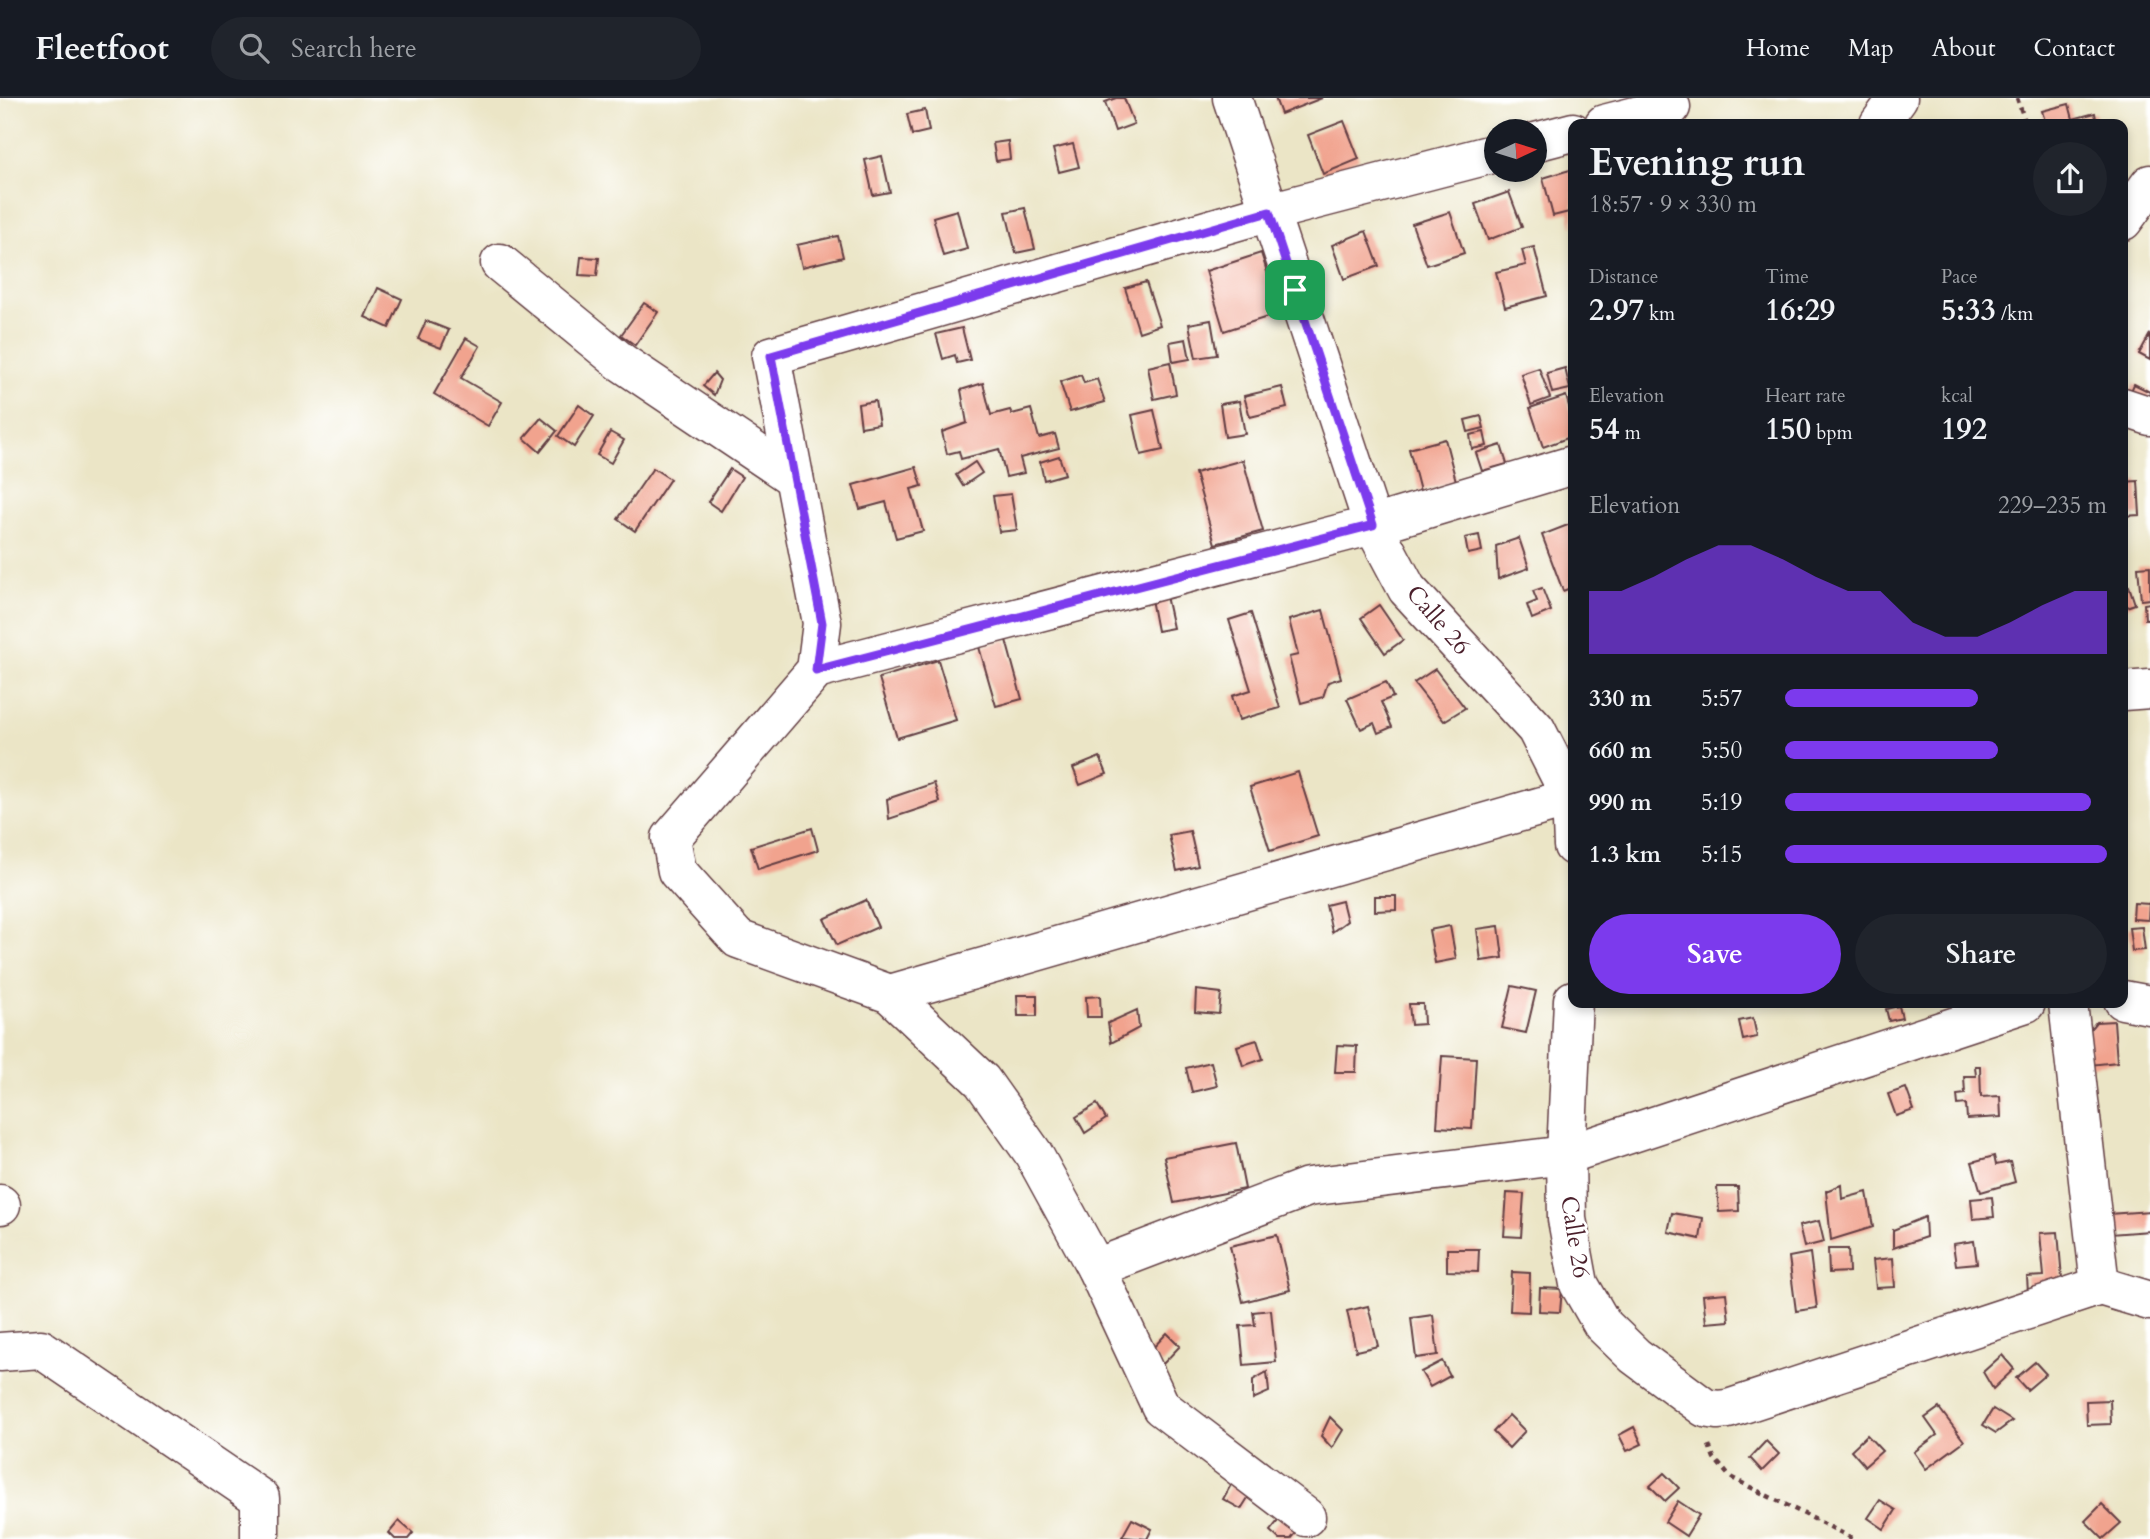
<!DOCTYPE html>
<html lang="en">
<head>
<meta charset="utf-8">
<style>
  body { margin:0; font-family:Cardo,serif; background:#20242c; color:#f1f3f6; height:100vh; display:flex; flex-direction:column; font-size:26px; white-space:nowrap }
  * { box-sizing:border-box; margin:0 }
  p { font-size:23px; color:#9ea1a6 }
  .icon { flex:none; width:38px; height:38px; fill:none; stroke:currentColor; stroke-width:2; stroke-linecap:round; stroke-linejoin:round }
  .map { position:relative; flex:1; overflow:hidden }
  .details { position:absolute; left:1568px; top:21px; width:560px; height:889px; display:flex; flex-direction:column; background:#171b24; border-radius:14px; box-shadow:0 4px 10px #0003 }
  .details>* { flex:none }
  .needle { width:46px; rotate:86deg }
  .tools { position:absolute; left:1484px; top:21px; display:grid; gap:14px }
  .tools a { display:grid; place-items:center; width:63px; height:63px; border-radius:50%; background:#171b24; box-shadow:0 4px 10px #0003; font-size:35px }
  .pin { position:absolute; display:grid; place-items:center; width:60px; height:60px; color:#fff; margin:-30px; border-radius:14px; box-shadow:0 4px 10px #0006 }
  .round { display:grid; place-items:center; flex:none; width:74px; height:74px; border-radius:37px; background:#20242c }
  .head { display:flex; align-items:center; justify-content:space-between; height:119px; padding:0 21px }
  h1 { font-size:38px; font-weight:800; line-height:52px }
  .stats { display:grid; grid-template-columns:repeat(3,1fr); gap:10px; height:119px; padding:7px 21px }
  .stats div { display:grid; align-content:center }
  .stats b { font-size:30px; font-weight:800 }
  .stats small { font-size:19px; font-weight:400 }
  .stats p { font-size:19px }
  .chart { height:196px; padding:14px 21px }
  .chart p { display:flex; justify-content:space-between }
  .chart svg { width:100%; height:126px; margin-top:7px; fill:#7c3aed; opacity:.7 }
  .cta { display:flex; gap:14px; margin-top:auto; padding:14px 21px }
  .cta a { flex:1; height:80px; border-radius:42px; background:#7c3aed; color:#fff; font-size:28px; font-weight:800; line-height:80px; text-align:center }
  .cta a+a { background:#20242c; color:#f1f3f6 }
  ul { padding:0 21px; list-style:none; font-size:23px }
  li { display:grid; grid-template-columns:112px 84px 1fr; align-items:center; height:52px }
  li i { height:18px; border-radius:9px; background:#7c3aed }
  header { display:flex; align-items:center; gap:42px; box-sizing:border-box; height:98px; padding:0 35px; background:#171b24; border-bottom:2px solid #363941 }
  header strong { font-size:33px }
  nav { display:flex; gap:38px; margin-inline-start:auto; font-size:24px }
  .search { width:490px; height:63px; background:#20242c; display:flex; align-items:center; gap:18px; box-sizing:border-box; padding:0 24px; border-radius:38px; color:#9ea1a6; font-size:26px }
  .map>svg:first-child { display:block }
  .building { fill:#f1a38e }
  .lines { fill:none; stroke-linecap:round; stroke-linejoin:round }
  .minor-casing { stroke:#623d42; stroke-width:41 }
  .path { stroke:#623d42; stroke-width:4.5; stroke-dasharray:5 5; stroke-linecap:butt }
  .minor { stroke:#fff; stroke-width:38 }
  .route-casing { stroke:#fff; stroke-width:14 }
  .route { stroke:#7c3aed; stroke-width:9 }
  .labels { text-anchor:middle; dominant-baseline:central; stroke-width:5; stroke-linejoin:round; paint-order:stroke }
  .street-label { font-size:24px; fill:#4a1f2b; stroke:#fff }
</style>
</head>
<body>
<header>
<strong>Fleetfoot</strong>
<div class="search"><svg class="icon" aria-label="search" viewBox="0 0 24 24"><circle cx="10" cy="10" r="6"/><path d="M15 15l6 6"/></svg>Search here</div>
<nav><a>Home</a><a>Map</a><a>About</a><a>Contact</a></nav>
</header>
<div class="map">
<svg width="2150" height="1441" viewBox="0 0 2150 1441">
  <rect width="100%" height="100%" fill="#fff"/>
  <filter id="ink" filterUnits="userSpaceOnUse"><feTurbulence type="fractalNoise" baseFrequency=".0143" numOctaves="2"/><feDisplacementMap in="SourceGraphic" scale="14" xChannelSelector="R" yChannelSelector="G"/><feConvolveMatrix kernelMatrix="1 2 1 2 8 2 1 2 1" color-interpolation-filters="sRGB"/></filter>
  <filter id="wash" filterUnits="userSpaceOnUse"><feTurbulence type="fractalNoise" baseFrequency=".00686" numOctaves="4" result="noise"/><feDisplacementMap in="SourceGraphic" scale="28" xChannelSelector="R" yChannelSelector="G"/><feGaussianBlur stdDeviation="1.57" result="paint"/><feColorMatrix in="noise" values="0 0 0 0 0 0 0 0 0 0 0 0 0 0 0 0 0 1.4 0 .05"/><feComposite in="paint" operator="in"/></filter>
  <g filter="url(#wash)">
    <rect width="100%" height="100%" fill="#ebe5c6"/>
    <g id="blocks">
      <g class="building">
        <polygon points="1116,0 1124,0 1134,26 1115,33 1105,4"/>
        <polygon points="1275,0 1322,0 1281,16"/>
        <polygon points="2069,6 2073,21 2095,15 2097,26 2046,26 2042,13"/>
        <polygon points="925,12 929,33 912,37 907,16"/>
        <polygon points="1344,23 1359,61 1323,76 1308,37"/>
        <polygon points="1008,43 1010,61 996,63 993,45"/>
        <polygon points="1073,46 1079,69 1059,74 1053,51"/>
        <polygon points="882,58 890,94 873,97 865,62"/>
        <polygon points="1573,71 1573,129 1572,129 1569,114 1553,118 1543,80"/>
        <polygon points="1509,94 1522,129 1488,142 1475,106"/>
        <polygon points="1025,110 1035,151 1016,155 1006,114"/>
        <polygon points="957,112 967,151 943,158 933,119"/>
        <polygon points="1450,114 1464,155 1427,167 1412,126"/>
        <polygon points="1366,133 1379,168 1344,181 1332,147"/>
        <polygon points="838,138 843,159 802,169 797,147"/>
        <polygon points="1534,149 1547,198 1505,209 1496,174 1526,167 1522,152"/>
        <polygon points="1261,155 1280,215 1224,233 1206,173"/>
        <polygon points="581,159 599,160 597,178 579,177"/>
        <polygon points="1146,184 1160,227 1139,234 1125,190"/>
        <polygon points="378,190 402,201 389,230 365,219"/>
        <polygon points="644,205 658,214 635,247 621,237"/>
        <polygon points="1211,222 1217,257 1196,260 1189,226"/>
        <polygon points="426,223 449,232 441,250 418,241"/>
        <polygon points="962,230 970,262 957,265 955,257 943,261 936,236"/>
        <polygon points="2150,236 2150,262 2139,256"/>
        <polygon points="466,240 480,248 461,280 502,304 488,328 434,296"/>
        <polygon points="1186,241 1190,261 1173,264 1170,244"/>
        <polygon points="1170,264 1176,296 1154,301 1148,269"/>
        <polygon points="1539,270 1550,300 1531,307 1521,276"/>
        <polygon points="1565,270 1570,291 1552,295 1547,275"/>
        <polygon points="714,275 720,282 714,297 703,288"/>
        <polygon points="1081,277 1084,285 1097,281 1105,304 1070,314 1060,284"/>
        <polygon points="983,285 991,317 1010,312 1012,316 1031,311 1039,340 1055,336 1059,350 1020,360 1024,375 1006,379 999,351 961,361 959,353 947,356 942,334 967,325 961,292"/>
        <polygon points="2134,286 2150,294 2150,314 2127,302"/>
        <polygon points="1282,289 1287,310 1250,319 1244,298"/>
        <polygon points="1566,298 1573,322 1573,338 1543,349 1530,310"/>
        <polygon points="875,303 879,326 861,329 858,306"/>
        <polygon points="1239,303 1245,336 1225,339 1220,306"/>
        <polygon points="579,307 594,318 574,349 558,338"/>
        <polygon points="1154,312 1163,352 1141,357 1132,317"/>
        <polygon points="1481,318 1484,330 1468,334 1465,322"/>
        <polygon points="541,320 557,333 540,354 524,340"/>
        <polygon points="610,334 624,342 611,365 597,357"/>
        <polygon points="1484,334 1487,348 1472,351 1470,337"/>
        <polygon points="1445,341 1456,383 1420,393 1409,351"/>
        <polygon points="1501,347 1507,366 1482,373 1476,355"/>
        <polygon points="1059,358 1065,376 1044,382 1040,364"/>
        <polygon points="1243,362 1263,433 1215,446 1195,375"/>
        <polygon points="975,364 982,375 963,388 956,377"/>
        <polygon points="916,369 922,388 911,391 923,433 896,440 886,404 860,411 853,387"/>
        <polygon points="653,370 670,381 635,433 618,421"/>
        <polygon points="730,371 742,379 721,413 708,404"/>
        <polygon points="2138,383 2140,417 2123,418 2123,384"/>
        <polygon points="1011,396 1017,432 999,434 993,398"/>
        <polygon points="1573,425 1573,489 1563,493 1542,437"/>
        <polygon points="1479,437 1482,453 1468,456 1465,440"/>
        <polygon points="1519,440 1529,470 1498,481 1496,448"/>
        <polygon points="2150,468 2150,501 2141,502 2138,469"/>
        <polygon points="2129,488 2135,506 2123,510 2123,490"/>
        <polygon points="1542,490 1551,513 1532,521 1527,507 1537,503 1533,493"/>
        <polygon points="1166,498 1173,530 1157,533 1151,501"/>
        <polygon points="2150,505 2150,521 2145,521 2144,506"/>
        <polygon points="1379,507 1403,542 1385,555 1361,520"/>
        <polygon points="1323,512 1341,580 1328,584 1323,599 1301,605 1289,559 1298,557 1289,522"/>
        <polygon points="1251,515 1280,610 1239,622 1232,598 1251,592 1229,522"/>
        <polygon points="1006,542 1022,601 996,608 979,549"/>
        <polygon points="938,562 956,622 897,640 879,580"/>
        <polygon points="1435,571 1465,610 1444,623 1414,585"/>
        <polygon points="1386,584 1393,599 1381,604 1392,629 1378,635 1374,625 1361,631 1347,601"/>
        <polygon points="1100,659 1107,676 1080,687 1073,670"/>
        <polygon points="1298,674 1318,738 1270,753 1250,689"/>
        <polygon points="934,685 940,704 889,721 887,701"/>
        <polygon points="812,730 818,752 758,771 751,749"/>
        <polygon points="1190,733 1198,768 1177,773 1169,737"/>
        <polygon points="1375,798 1396,798 1396,812 1375,813"/>
        <polygon points="866,802 878,829 837,847 824,821"/>
        <polygon points="1342,803 1347,823 1332,834 1326,807"/>
        <polygon points="2134,805 2149,806 2148,822 2133,821"/>
        <polygon points="1450,828 1456,861 1435,865 1429,832"/>
        <polygon points="1499,828 1503,860 1481,863 1477,831"/>
        <polygon points="2142,829 2145,852 2132,853 2129,830"/>
        <polygon points="1512,888 1536,893 1526,935 1502,930"/>
        <polygon points="1196,892 1221,895 1219,916 1195,914"/>
        <polygon points="1017,897 1037,897 1037,918 1018,918"/>
        <polygon points="1100,898 1101,919 1087,919 1086,899"/>
        <polygon points="1409,906 1423,906 1424,926 1411,927"/>
        <polygon points="1899,908 1902,920 1889,923 1886,911"/>
        <polygon points="1137,912 1139,930 1111,945 1108,925"/>
        <polygon points="1753,920 1757,939 1743,942 1739,923"/>
        <polygon points="2114,923 2117,964 2090,967 2087,935 2096,924"/>
        <polygon points="1257,942 1263,961 1243,968 1237,948"/>
        <polygon points="1337,947 1357,948 1356,974 1335,974"/>
        <polygon points="1442,958 1476,960 1472,1031 1437,1029"/>
        <polygon points="1211,964 1217,988 1192,994 1186,970"/>
        <polygon points="1975,968 1980,968 1981,999 2000,998 2001,1019 1967,1021 1966,1006 1958,1007 1957,997 1965,996 1964,978 1976,978"/>
        <polygon points="1906,990 1914,1012 1896,1018 1888,996"/>
        <polygon points="1097,1006 1106,1021 1085,1035 1076,1019"/>
        <polygon points="1236,1045 1245,1091 1174,1105 1164,1059"/>
        <polygon points="1994,1058 1996,1067 2010,1064 2015,1084 1981,1094 1972,1064"/>
        <polygon points="1841,1087 1842,1101 1867,1094 1873,1129 1831,1142 1826,1093"/>
        <polygon points="1717,1089 1738,1089 1739,1113 1719,1114"/>
        <polygon points="1507,1095 1524,1096 1521,1139 1504,1138"/>
        <polygon points="1992,1099 1994,1119 1973,1121 1971,1101"/>
        <polygon points="2150,1113 2150,1133 2110,1136 2109,1116"/>
        <polygon points="1672,1115 1703,1120 1700,1141 1668,1134"/>
        <polygon points="1925,1119 1926,1139 1893,1150 1893,1132"/>
        <polygon points="1819,1123 1824,1144 1804,1149 1799,1128"/>
        <polygon points="2058,1134 2063,1192 2028,1195 2027,1179 2044,1178 2040,1135"/>
        <polygon points="1277,1137 1290,1192 1243,1204 1230,1148"/>
        <polygon points="1974,1143 1977,1165 1956,1167 1953,1146"/>
        <polygon points="1447,1151 1479,1151 1478,1174 1447,1173"/>
        <polygon points="1828,1151 1848,1151 1849,1174 1829,1175"/>
        <polygon points="1810,1155 1817,1210 1796,1213 1789,1159"/>
        <polygon points="1893,1160 1895,1189 1876,1190 1873,1162"/>
        <polygon points="1512,1174 1530,1175 1529,1214 1510,1213"/>
        <polygon points="1540,1190 1562,1191 1560,1214 1539,1213"/>
        <polygon points="1726,1195 1729,1223 1706,1225 1703,1197"/>
        <polygon points="1368,1208 1378,1248 1356,1253 1347,1213"/>
        <polygon points="1271,1212 1276,1264 1244,1267 1240,1228 1255,1227 1253,1214"/>
        <polygon points="1433,1217 1438,1257 1416,1260 1411,1220"/>
        <polygon points="1167,1235 1180,1248 1162,1267 1149,1254"/>
        <polygon points="2002,1257 2014,1271 1993,1291 1983,1274"/>
        <polygon points="1442,1263 1450,1278 1430,1289 1421,1274"/>
        <polygon points="2035,1264 2046,1276 2027,1292 2016,1280"/>
        <polygon points="1267,1274 1269,1294 1253,1301 1253,1282"/>
        <polygon points="2110,1302 2111,1326 2087,1327 2086,1303"/>
        <polygon points="1939,1310 1964,1343 1926,1371 1914,1354 1937,1337 1925,1320"/>
        <polygon points="1993,1311 2012,1323 1996,1335 1983,1327"/>
        <polygon points="1509,1317 1525,1333 1509,1350 1493,1334"/>
        <polygon points="1330,1319 1343,1332 1332,1350 1321,1338"/>
        <polygon points="1634,1329 1642,1346 1627,1353 1619,1337"/>
        <polygon points="1867,1337 1882,1353 1865,1368 1851,1352"/>
        <polygon points="1766,1343 1779,1356 1762,1373 1750,1360"/>
        <polygon points="1664,1375 1679,1390 1665,1403 1650,1388"/>
        <polygon points="1232,1385 1251,1395 1241,1411 1223,1401"/>
        <polygon points="1880,1402 1896,1412 1884,1431 1868,1420"/>
        <polygon points="1678,1403 1699,1417 1686,1438 1665,1424"/>
        <polygon points="2102,1406 2121,1425 2103,1441 2085,1423"/>
        <polygon points="1286,1413 1303,1427 1291,1441 1279,1441 1270,1433"/>
        <polygon points="1132,1421 1152,1431 1147,1441 1122,1439"/>
        <polygon points="399,1423 413,1435 408,1441 395,1441 389,1435"/>
      </g>
    </g>
  </g>
  <g filter="url(#ink)">
    <use href="#blocks" fill-opacity="0" stroke="#623d42" stroke-width="2"/>
    <g class="lines">
      <defs>
        <g id="minor">
          <polyline points="1232,0 1373,427 1407,491 1536,631 1571,700 1573,748"/>
          <polyline points="1604,26 1671,9"/>
          <polyline points="1879,26 1898,0"/>
          <polyline points="1535,44 1573,34"/>
          <polyline points="2123,123 2150,86"/>
          <polyline points="500,165 621,264 794,380"/>
          <polyline points="2123,309 2150,318"/>
          <polyline points="816,572 1373,427 1573,367"/>
          <polyline points="2123,593 2150,591"/>
          <polyline points="890,896 1573,699"/>
          <polyline points="1573,902 1566,1057 1567,1121 1579,1186 1602,1226 1635,1258 1705,1310 1717,1312 1728,1311 2100,1188 2150,1203"/>
          <polyline points="2123,902 2150,907"/>
          <polyline points="2068,905 2100,1188"/>
          <polyline points="0,1106 1,1107"/>
          <polyline points="1096,1170 1308,1089 1566,1057 2026,905"/>
          <polyline points="0,1254 41,1251 260,1400 260,1441"/>
          <polyline points="1306,1419 1161,1309 1096,1170 1033,1055 982,983 890,896 738,841 677,773 671,740 816,572 822,525 771,258 1269,114 1496,55"/>
        </g>
      </defs>
      <use href="#minor" class="minor-casing"/>
      <g class="path">
        <polyline points="2017,0 2026,26"/>
        <polyline points="1709,1347 1714,1360 1730,1379 1854,1441"/>
      </g>
      <use href="#minor" class="minor"/>
    </g>
  </g>
  <g class="lines" filter="url(#ink)">
    <defs>
      <polygon id="route" points="1269,114 1373,427 816,572 822,525 771,258"/>
    </defs>
    <use href="#route" class="route-casing"/>
    <use href="#route" class="route"/>
  </g>
  <g class="labels">
    <g class="street-label">
      <text transform="translate(1438 522) rotate(49)">Calle 26</text>
      <text transform="translate(1575 1139) rotate(81)">Calle 26</text>
    </g>
  </g>
</svg>
<div class="tools">
<a><svg class="needle" viewBox="-14 -14 28 28"><path d="M0-13l5 13h-10z" fill="#e53935"/><path d="M0 13l5-13h-10z" fill="#9ea1a6"/></svg></a>
</div>
<div class="pin" style="left:1295px;top:192px;background:#1e9e55"><svg class="icon" aria-label="arrive" viewBox="0 0 24 24"><path d="M6 21V4h12l-3 4 3 4H6"/></svg></div>
<section class="details">
<div class="head"><div><h1>Evening run</h1><p>18:57 · 9 × 330 m</p></div><a class="round"><svg class="icon" aria-label="share" viewBox="0 0 24 24"><path d="M12 15V3M7 8l5-5 5 5M5 13v7h14v-7"/></svg></a></div>
<div class="stats">
<div><p>Distance</p><b>2.97<small> km</small></b></div>
<div><p>Time</p><b>16:29</b></div>
<div><p>Pace</p><b>5:33<small> /km</small></b></div>
</div>
<div class="stats">
<div><p>Elevation</p><b>54<small> m</small></b></div>
<div><p>Heart rate</p><b>150<small> bpm</small></b></div>
<div><p>kcal</p><b>192</b></div>
</div>
<div class="chart"><p><span>Elevation</span>229–235 m</p>
<svg viewBox="0 0 160 44" preserveAspectRatio="none"><path d="M0 44V22L10 22L20 17L30 11L40 6L50 6L60 11L70 17L80 22L90 22L100 33L110 38L120 38L130 33L140 27L150 22L160 22V44z"/></svg>
</div>
<ul>
<li><b>330 m</b>5:57<i style="width:60%"></i></li>
<li><b>660 m</b>5:50<i style="width:66%"></i></li>
<li><b>990 m</b>5:19<i style="width:95%"></i></li>
<li><b>1.3 km</b>5:15<i style="width:100%"></i></li>
</ul>
<div class="cta"><a>Save</a><a>Share</a></div>
</section>
</div>
</body>
</html>
